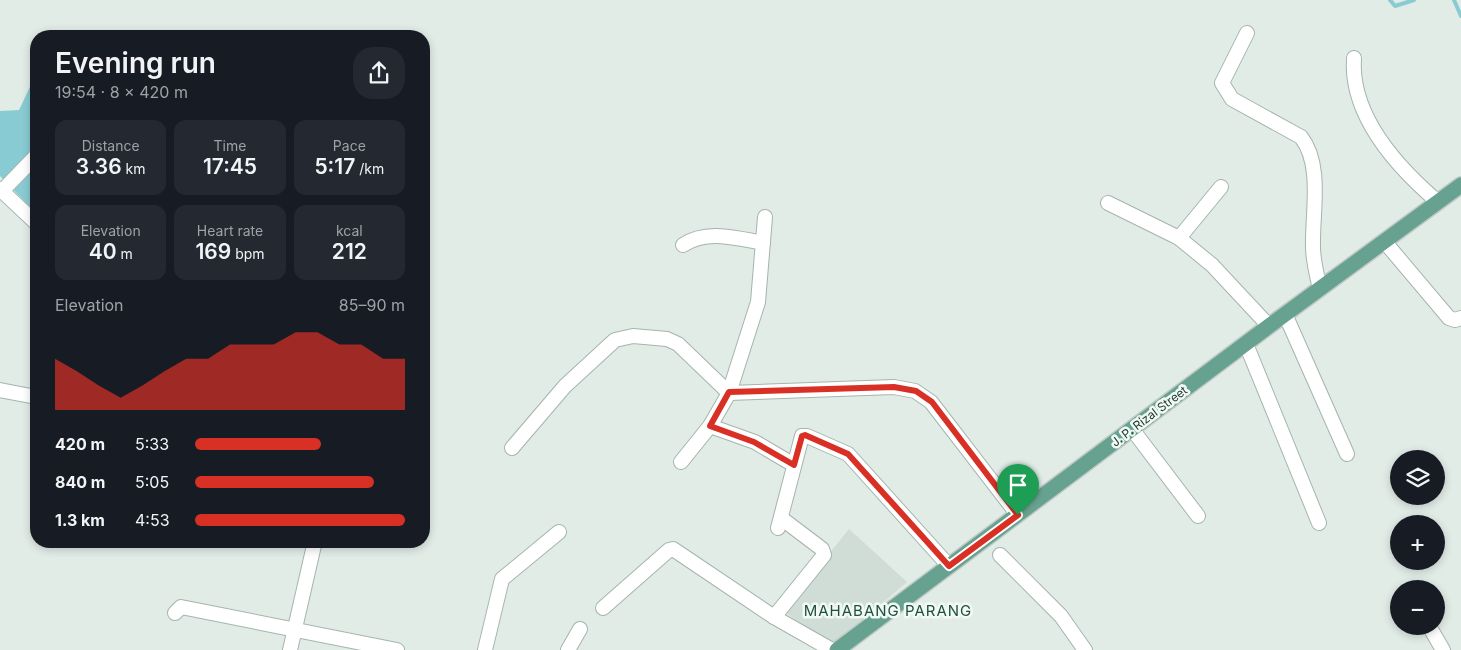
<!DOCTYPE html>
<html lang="en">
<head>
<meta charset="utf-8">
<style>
  body { margin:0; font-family:Inter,sans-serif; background:#242831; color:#f1f3f6; height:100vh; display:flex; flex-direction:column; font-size:19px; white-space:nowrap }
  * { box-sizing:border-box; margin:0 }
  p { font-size:16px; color:#9ea1a6 }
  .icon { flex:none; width:28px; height:28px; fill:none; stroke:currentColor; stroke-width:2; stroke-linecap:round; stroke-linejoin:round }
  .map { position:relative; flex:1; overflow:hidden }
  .drawer { position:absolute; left:30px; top:30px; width:400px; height:518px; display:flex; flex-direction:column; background:#171b24; border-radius:20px; box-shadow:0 2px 8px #0003 }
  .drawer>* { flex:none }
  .controls { position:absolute; left:1390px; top:450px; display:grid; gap:10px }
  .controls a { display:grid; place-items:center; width:55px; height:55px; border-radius:50%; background:#171b24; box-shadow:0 2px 8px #0003; font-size:25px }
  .pin { position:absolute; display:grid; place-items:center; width:42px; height:42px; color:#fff; margin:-51px -21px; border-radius:50% 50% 50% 0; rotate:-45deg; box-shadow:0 0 5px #0007 }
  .pin .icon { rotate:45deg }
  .round { display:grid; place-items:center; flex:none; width:52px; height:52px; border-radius:20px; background:#242831 }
  .headline { display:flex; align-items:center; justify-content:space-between; height:85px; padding:0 25px }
  h1 { font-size:28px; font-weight:600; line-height:38px }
  .metrics { display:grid; grid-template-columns:repeat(3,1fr); gap:8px; height:85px; padding:5px 25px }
  .metrics div { display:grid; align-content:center; border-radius:12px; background:#242831; text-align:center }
  .metrics b { font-size:21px; font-weight:600 }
  .metrics small { font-size:14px; font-weight:400 }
  .metrics p { font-size:14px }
  .chart { height:140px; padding:10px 25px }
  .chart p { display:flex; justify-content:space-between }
  .chart svg { width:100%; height:90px; margin-top:5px; fill:#d93025; opacity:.7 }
  ul { padding:0 25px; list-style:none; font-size:16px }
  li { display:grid; grid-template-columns:80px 60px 1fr; align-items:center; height:38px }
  li i { height:12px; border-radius:6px; background:#d93025 }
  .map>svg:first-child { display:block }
  .built { fill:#d0dcd6 }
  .water { fill:#89cbd2 }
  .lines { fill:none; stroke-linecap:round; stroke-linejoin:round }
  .stream { stroke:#89cbd2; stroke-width:4 }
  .minor-casing { stroke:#a5b4ae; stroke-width:16 }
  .major-casing { stroke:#c1c9c6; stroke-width:18 }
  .minor { stroke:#fff; stroke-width:14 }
  .major { stroke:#66a28f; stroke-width:15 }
  .route-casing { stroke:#fff; stroke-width:10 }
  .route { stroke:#d93025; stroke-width:6 }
  .labels { text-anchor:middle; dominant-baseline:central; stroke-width:5; stroke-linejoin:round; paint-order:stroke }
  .street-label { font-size:12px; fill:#223d34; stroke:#f2f9f5 }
  .quarter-label { font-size:15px; letter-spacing:1px; fill:#1d5041; stroke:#f2f9f5 }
</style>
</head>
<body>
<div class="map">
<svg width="1461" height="650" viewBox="0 0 1461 650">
  <rect width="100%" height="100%" fill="#e2ece7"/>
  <polygon class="built" points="849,529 907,582 833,646 783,611"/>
  <polygon class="water" points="36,74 36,213 0,176 0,111 19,110"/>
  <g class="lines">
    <g class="stream">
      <polyline points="1390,0 1395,6 1414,0"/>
      <polyline points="1454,0 1461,16"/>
    </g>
    <defs>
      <g id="minor">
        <path d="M1247 33 1222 83 1232 99 1301 137C1323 165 1312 213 1313 247 1313 261 1317 275 1320 289"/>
        <path d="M1354 58C1350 115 1397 167 1438 202"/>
        <polyline points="1221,187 1179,238 1212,265 1269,326"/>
        <polyline points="0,189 36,223"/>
        <polyline points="2,191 36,156"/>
        <polyline points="1108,203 1179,238"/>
        <polyline points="1384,241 1449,318 1455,320 1461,318"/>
        <path d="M683 245C706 229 737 238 763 243"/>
        <polyline points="1285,314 1347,454"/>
        <polyline points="1246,344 1319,523"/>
        <polyline points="0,390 36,397"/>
        <polyline points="710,426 755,442 794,465"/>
        <polyline points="1132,429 1198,516"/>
        <polyline points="512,448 565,386 615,340 633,336 667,339 678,344 729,393 894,387 915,391 931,402 1018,515"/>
        <polyline points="681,462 710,426 729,393 758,302 765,217"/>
        <polyline points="781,518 822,549 824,555 774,617 832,650"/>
        <polyline points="778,528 802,436 807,436 848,454 949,566"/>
        <polyline points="1000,555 1061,616 1085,650"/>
        <polyline points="603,608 669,550 673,549 774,617"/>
        <polyline points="175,613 181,607 397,650"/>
        <polyline points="1429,626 1443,650"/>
        <polyline points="290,650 315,541"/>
        <polyline points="485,650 502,579 559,532"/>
        <polyline points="568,650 580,629"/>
      </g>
      <polyline id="major" points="837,650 1269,326 1461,185"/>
    </defs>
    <use href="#minor" class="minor-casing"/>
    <use href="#major" class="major-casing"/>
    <use href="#minor" class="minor"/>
    <use href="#major" class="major"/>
  </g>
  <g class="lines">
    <defs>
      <polygon id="route" points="894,387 916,391 932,402 1018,515 949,566 848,454 805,435 802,436 794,465 754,442 710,426 729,392"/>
    </defs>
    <use href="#route" class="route-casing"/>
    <use href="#route" class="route"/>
  </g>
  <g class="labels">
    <g class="street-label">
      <text transform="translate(1149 416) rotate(-37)">J. P. Rizal Street</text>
    </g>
    <g class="quarter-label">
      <text x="888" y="610">MAHABANG PARANG</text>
    </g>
  </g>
</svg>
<div class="controls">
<a><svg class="icon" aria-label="layers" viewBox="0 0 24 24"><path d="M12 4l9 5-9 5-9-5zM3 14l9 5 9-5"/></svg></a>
<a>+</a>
<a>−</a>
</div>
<div class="pin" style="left:1018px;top:515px;background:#1e9e55"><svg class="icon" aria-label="arrive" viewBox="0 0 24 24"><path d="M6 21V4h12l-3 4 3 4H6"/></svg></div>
<section class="drawer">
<div class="headline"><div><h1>Evening run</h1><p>19:54 · 8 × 420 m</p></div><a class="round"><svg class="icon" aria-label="share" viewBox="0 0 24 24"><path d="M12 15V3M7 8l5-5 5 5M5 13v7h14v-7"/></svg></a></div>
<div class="metrics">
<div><p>Distance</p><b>3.36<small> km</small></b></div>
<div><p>Time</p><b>17:45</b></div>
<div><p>Pace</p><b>5:17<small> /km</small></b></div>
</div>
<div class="metrics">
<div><p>Elevation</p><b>40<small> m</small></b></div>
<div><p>Heart rate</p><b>169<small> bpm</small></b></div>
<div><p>kcal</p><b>212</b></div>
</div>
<div class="chart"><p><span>Elevation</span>85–90 m</p>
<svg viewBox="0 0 160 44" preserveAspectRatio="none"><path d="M0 44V19L10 25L20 32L30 38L40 32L50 25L60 19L70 19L80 12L90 12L100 12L110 6L120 6L130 12L140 12L150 19L160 19V44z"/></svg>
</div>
<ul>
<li><b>420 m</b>5:33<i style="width:60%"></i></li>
<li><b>840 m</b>5:05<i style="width:85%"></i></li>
<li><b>1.3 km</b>4:53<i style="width:100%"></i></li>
</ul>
</section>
</div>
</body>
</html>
